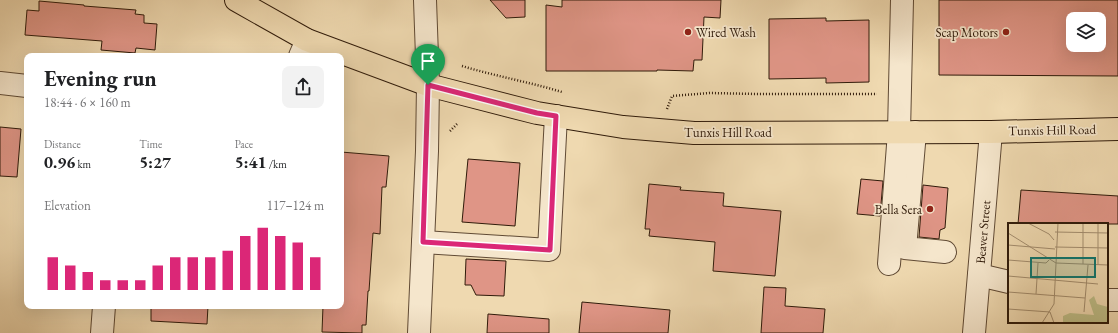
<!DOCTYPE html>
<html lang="en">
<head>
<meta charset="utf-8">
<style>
  body { margin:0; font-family:"EB Garamond",serif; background:#f2f2f2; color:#202124; height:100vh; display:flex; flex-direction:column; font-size:15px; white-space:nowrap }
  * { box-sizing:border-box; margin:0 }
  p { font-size:13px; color:#757577 }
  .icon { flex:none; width:22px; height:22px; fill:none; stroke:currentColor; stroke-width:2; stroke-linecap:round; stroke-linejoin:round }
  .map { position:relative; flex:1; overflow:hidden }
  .sheet { position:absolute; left:24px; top:53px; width:320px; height:256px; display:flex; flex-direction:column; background:#fff; border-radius:8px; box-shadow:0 4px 16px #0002 }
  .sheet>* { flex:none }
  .buttons { position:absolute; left:1066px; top:12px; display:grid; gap:8px }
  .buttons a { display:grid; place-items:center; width:40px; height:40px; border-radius:8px; background:#fff; box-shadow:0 4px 16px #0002; font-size:20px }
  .pin { position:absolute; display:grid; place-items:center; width:34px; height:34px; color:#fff; margin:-41px -17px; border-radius:50% 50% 50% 0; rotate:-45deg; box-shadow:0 0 4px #0007 }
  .pin .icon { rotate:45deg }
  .round { display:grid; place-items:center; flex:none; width:42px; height:42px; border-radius:8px; background:#f2f2f2 }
  .head { display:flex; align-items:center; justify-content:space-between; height:68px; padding:0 20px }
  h1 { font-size:22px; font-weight:700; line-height:30px }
  .stats { display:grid; grid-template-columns:repeat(3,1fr); gap:6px; height:68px; padding:4px 20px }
  .stats div { display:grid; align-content:center }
  .stats b { font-size:17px; font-weight:700 }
  .stats small { font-size:11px; font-weight:400 }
  .stats p { font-size:11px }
  .chart { height:112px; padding:8px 20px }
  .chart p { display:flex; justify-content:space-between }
  .chart svg { width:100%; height:72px; margin-top:4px; stroke:#db2777; stroke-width:6 }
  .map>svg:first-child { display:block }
  .building { fill:#df9586; stroke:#301b0a; fill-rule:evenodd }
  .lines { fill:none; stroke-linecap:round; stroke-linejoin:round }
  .minor-casing { stroke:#604a34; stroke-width:24 }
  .major-casing { stroke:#301b0a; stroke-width:24 }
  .path { stroke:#301b0a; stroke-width:2.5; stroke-dasharray:1 2; stroke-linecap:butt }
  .minor { stroke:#f5e6cc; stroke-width:22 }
  .major { stroke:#efd9b0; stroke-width:22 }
  .route-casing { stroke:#fff; stroke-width:8 }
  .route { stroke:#db2777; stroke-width:5 }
  .poi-dot { fill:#8f2418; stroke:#f5e6cc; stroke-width:1.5 }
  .labels { text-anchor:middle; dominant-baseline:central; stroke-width:3.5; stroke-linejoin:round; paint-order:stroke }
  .poi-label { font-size:13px; fill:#301b0a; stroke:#f5e6cc; text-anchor:end }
  .street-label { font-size:13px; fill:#301b0a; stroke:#f5e6cc }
  .inset-road { fill:none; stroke:#a38d6e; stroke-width:1 }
  .view { fill:#0f766e; fill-opacity:0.15; stroke:#0f766e; stroke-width:2 }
  .inset-edge { fill:none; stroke:#301b0a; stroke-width:2 }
</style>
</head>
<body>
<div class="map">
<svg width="1118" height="333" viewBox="0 0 1118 333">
  <rect width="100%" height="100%" fill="#efd9b0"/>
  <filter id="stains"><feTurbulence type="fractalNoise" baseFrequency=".005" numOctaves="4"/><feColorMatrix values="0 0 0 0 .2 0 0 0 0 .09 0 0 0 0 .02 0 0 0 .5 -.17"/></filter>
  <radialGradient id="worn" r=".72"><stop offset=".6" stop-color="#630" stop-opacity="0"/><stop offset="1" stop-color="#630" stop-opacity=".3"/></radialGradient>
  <g class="building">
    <polygon points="490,0 525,0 525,17 506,18"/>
    <polygon points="562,0 721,0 720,18 704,17 702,60 694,60 693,71 657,70 657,71 546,71 546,5 562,7"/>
    <path d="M939 0H1118V76L939 75ZM1073 19H1099V45H1073Z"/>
    <polygon points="39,1 84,5 84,6 136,10 135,14 144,15 144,23 157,24 155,50 136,48 135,53 101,50 102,41 25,35 27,10 39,11"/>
    <polygon points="826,18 826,21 869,20 869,82 826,83 826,78 769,79 769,19"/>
    <polygon points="0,127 21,129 17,177 0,176"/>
    <polygon points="341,152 389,156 386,187 382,187 380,234 373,233 369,291 368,291 366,325 362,325 362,333 322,332 323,306 341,306"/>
    <polygon points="468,159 520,163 515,226 462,222"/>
    <polygon points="861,179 883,181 880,216 857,214"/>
    <polygon points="649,184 681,187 680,190 724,193 723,206 781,211 775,276 713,271 715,242 649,236 650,229 645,229"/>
    <polygon points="923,185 948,188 945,228 940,230 939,239 919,237"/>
    <polygon points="1021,190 1118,196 1118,224 1018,224"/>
    <polygon points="466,259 506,261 504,296 476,295 471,285 465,285"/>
    <polygon points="764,287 786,288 785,306 825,309 823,333 761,333"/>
    <polygon points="582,302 670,310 668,333 579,333"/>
    <polygon points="151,306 208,306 207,324 151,321"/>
    <polygon points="488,314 549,319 549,333 487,333"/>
  </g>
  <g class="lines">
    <defs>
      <g id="minor">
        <polyline points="300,56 307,40"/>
        <polyline points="0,83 27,86"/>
        <polyline points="915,132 905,248 945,252"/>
        <polyline points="423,242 549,250 556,116"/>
        <polyline points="889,264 899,132 902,0"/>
        <polyline points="979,275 1009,282"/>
        <polyline points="1107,300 1118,300"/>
        <polyline points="102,333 104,306"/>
        <polyline points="419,333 427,151 428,85 425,0"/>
        <polyline points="974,333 991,132"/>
      </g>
      <polyline id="major" points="236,0 307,40 428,85 537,113 623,127 694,133 991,132 1118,129"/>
    </defs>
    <use href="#minor" class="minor-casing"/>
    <use href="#major" class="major-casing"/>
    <g class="path">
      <path d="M462 66C495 76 529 82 562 92"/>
      <polyline points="667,109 672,96 709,93 757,94 877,94"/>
      <polyline points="450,131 457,124"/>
    </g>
    <use href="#minor" class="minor"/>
    <use href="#major" class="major"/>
  </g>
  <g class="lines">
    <defs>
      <polygon id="route" points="428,85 537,113 556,116 550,250 423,242"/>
    </defs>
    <use href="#route" class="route-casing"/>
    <use href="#route" class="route"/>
  </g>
  <g class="poi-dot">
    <circle cx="688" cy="32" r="4"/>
    <circle cx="1006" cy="32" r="4"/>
    <circle cx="930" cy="209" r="4"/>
  </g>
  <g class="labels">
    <g class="poi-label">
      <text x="696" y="32" text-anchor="start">Wired Wash</text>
      <text x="998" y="32">Scap Motors</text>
      <text x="922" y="209">Bella Sera</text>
    </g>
    <g class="street-label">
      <text transform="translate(1052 130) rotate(-1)">Tunxis Hill Road</text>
      <text x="728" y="132">Tunxis Hill Road</text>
      <text transform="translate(983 232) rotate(-85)">Beaver Street</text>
    </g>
  </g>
  <g transform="translate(1008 223)">
    <rect width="100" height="100" fill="#efd9b0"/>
    <path d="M86 73 89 81 100 84V100H55V93L62 90 86 92 81 77Z" fill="#bebe88"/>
    <path class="inset-road" d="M20 0 41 11 46 17M47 9 100 10M0 10 48 40 100 42M0 22 47 26M47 24 100 25M0 37 38 40 41 37M75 41V0M90 41V0M0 53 90 61M0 69 77 75M28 71 30 40M0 86 42 89 46 100M76 89 80 42M34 100 46 81 50 0"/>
    <path class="view" d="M23 35H87V54H23Z"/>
    <rect width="100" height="100" class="inset-edge"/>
  </g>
  <rect width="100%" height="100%" filter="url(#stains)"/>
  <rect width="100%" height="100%" fill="url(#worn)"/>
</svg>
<div class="buttons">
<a><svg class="icon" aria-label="layers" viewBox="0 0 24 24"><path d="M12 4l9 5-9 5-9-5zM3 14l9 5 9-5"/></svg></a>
</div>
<div class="pin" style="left:428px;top:85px;background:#1e9e55"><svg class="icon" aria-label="arrive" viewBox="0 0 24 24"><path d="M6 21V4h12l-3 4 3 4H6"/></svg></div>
<section class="sheet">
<div class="head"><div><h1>Evening run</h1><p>18:44 · 6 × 160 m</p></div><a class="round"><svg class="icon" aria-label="share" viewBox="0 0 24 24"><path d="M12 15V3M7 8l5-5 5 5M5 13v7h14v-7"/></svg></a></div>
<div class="stats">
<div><p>Distance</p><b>0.96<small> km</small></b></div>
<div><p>Time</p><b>5:27</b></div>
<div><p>Pace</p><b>5:41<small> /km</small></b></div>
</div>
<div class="chart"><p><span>Elevation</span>117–124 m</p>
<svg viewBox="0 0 160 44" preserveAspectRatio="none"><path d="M5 44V24M15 44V29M25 44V33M35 44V38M45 44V38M55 44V38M65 44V29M75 44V24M85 44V24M95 44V24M105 44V20M115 44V11M125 44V6M135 44V11M145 44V15M155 44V24"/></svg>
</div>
</section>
</div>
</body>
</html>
